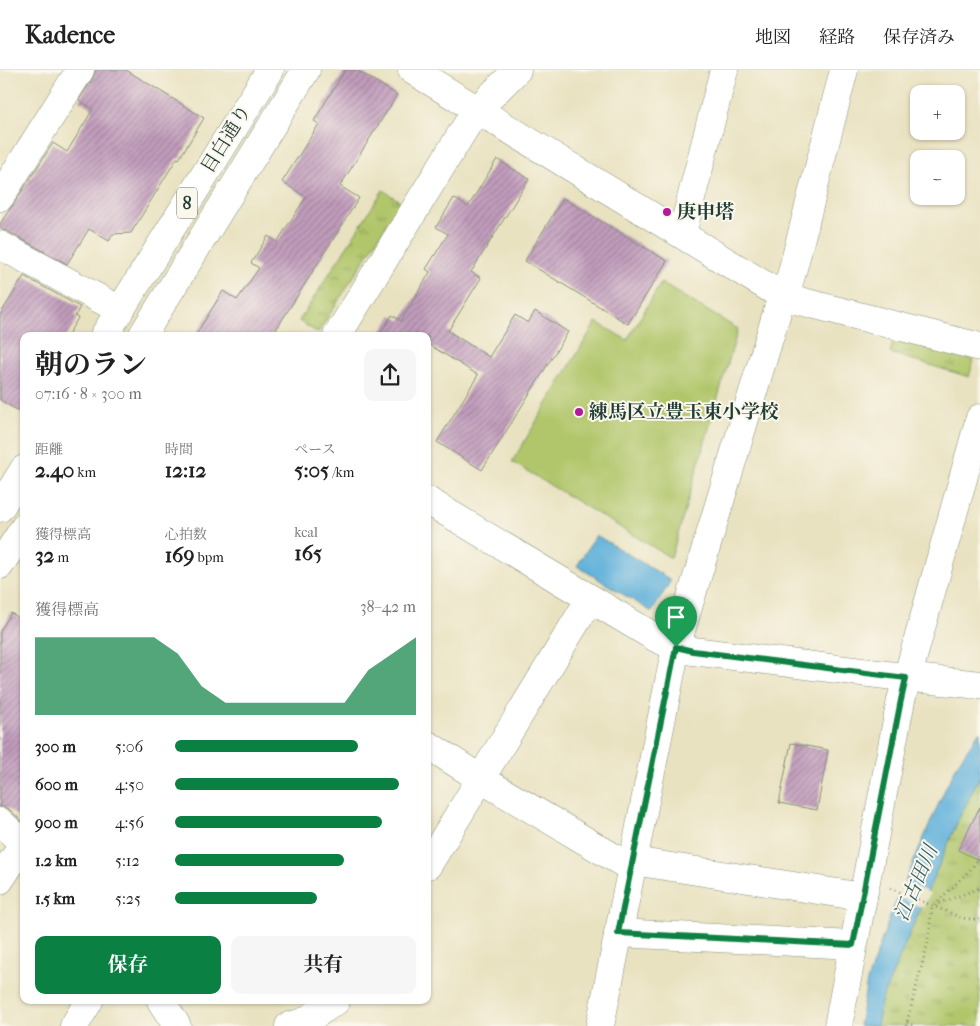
<!DOCTYPE html>
<html lang="ja">
<head>
<meta charset="utf-8">
<style>
  body { margin:0; font-family:"IM FELL French Canon","Noto Serif JP",serif; background:#f6f6f6; color:#222; height:100vh; display:flex; flex-direction:column; font-size:19px; white-space:nowrap }
  * { box-sizing:border-box; margin:0 }
  p { font-size:16px; color:#767676 }
  .icon { flex:none; width:28px; height:28px; fill:none; stroke:currentColor; stroke-width:2; stroke-linecap:round; stroke-linejoin:round }
  .map { position:relative; flex:1; overflow:hidden }
  .drawer { position:absolute; left:20px; top:262px; width:411px; height:672px; display:flex; flex-direction:column; background:#fff; border-radius:10px; box-shadow:0 1px 4px #0004 }
  .drawer>* { flex:none }
  .buttons { position:absolute; left:910px; top:15px; display:grid; gap:10px }
  .buttons a { display:grid; place-items:center; width:55px; height:55px; border-radius:10px; background:#fff; box-shadow:0 1px 4px #0004; font-size:25px }
  .pin { position:absolute; display:grid; place-items:center; width:42px; height:42px; color:#fff; margin:-51px -21px; border-radius:50% 50% 50% 0; rotate:-45deg; box-shadow:0 0 5px #0007 }
  .pin .icon { rotate:45deg }
  .round { display:grid; place-items:center; flex:none; width:52px; height:52px; border-radius:10px; background:#f6f6f6 }
  .overview { display:flex; align-items:center; justify-content:space-between; height:85px; padding:0 15px }
  h1 { font-size:28px; font-weight:700; line-height:38px }
  .figures { display:grid; grid-template-columns:repeat(3,1fr); gap:8px; height:85px; padding:5px 15px }
  .figures div { display:grid; align-content:center }
  .figures b { font-size:21px; font-weight:700 }
  .figures small { font-size:14px; font-weight:400 }
  .figures p { font-size:14px }
  .chart { height:140px; padding:10px 15px }
  .chart p { display:flex; justify-content:space-between }
  .chart svg { width:100%; height:90px; margin-top:5px; fill:#0b8043; opacity:.7 }
  .action { display:flex; gap:10px; margin-top:auto; padding:10px 15px }
  .action a { flex:1; height:58px; border-radius:10px; background:#0b8043; color:#fff; font-size:20px; font-weight:700; line-height:58px; text-align:center }
  .action a+a { background:#f6f6f6; color:#222 }
  ul { padding:0 15px; list-style:none; font-size:16px }
  li { display:grid; grid-template-columns:80px 60px 1fr; align-items:center; height:38px }
  li i { height:12px; border-radius:6px; background:#0b8043 }
  header { display:flex; align-items:center; gap:30px; box-sizing:border-box; height:70px; padding:0 25px; background:#fff; border-bottom:1px solid #e0e0e0 }
  header strong { font-size:24px }
  nav { display:flex; gap:28px; margin-inline-start:auto; font-size:18px }
  .map>svg:first-child { display:block }
  .grass { fill:#b1c66b; stroke:#688250 }
  .park { fill:url(#park-tufts); stroke:#688250 }
  .water { fill:#5fb0da; stroke:#3f7687 }
  .pier { fill:#e9e2c1 }
  .building { fill:url(#building-hatch) }
  .lines { fill:none; stroke-linecap:round; stroke-linejoin:round }
  .minor-casing { stroke:#84907a; stroke-width:29 }
  .major-casing { stroke:#84907a; stroke-width:29 }
  .path { stroke:#84907a; stroke-width:3; stroke-dasharray:1 4; stroke-linecap:butt }
  .minor { stroke:#fff; stroke-width:28 }
  .major { stroke:#fff; stroke-width:28 }
  .route-casing { stroke:#fff; stroke-width:10 }
  .route { stroke:#0b8043; stroke-width:6 }
  .poi-dot { fill:#b5179e; stroke:#fbf7ec; stroke-width:2 }
  .labels { text-anchor:middle; dominant-baseline:central; stroke-width:4; stroke-linejoin:round; paint-order:stroke }
  .shield { fill:#fbf7ec; stroke:#61756b; stroke-width:1 }
  .shield-label { font-size:18px; font-weight:bold; fill:#1f3d34 }
  .street-label { font-size:19px; fill:#1f3d34; stroke:#fbf7ec }
  .poi-label { font-size:19px; font-weight:bold; fill:#1f3d34; stroke:#fbf7ec; text-anchor:start }
  .water-label { font-size:20px; font-style:italic; fill:#326066; stroke:#fbf7ec }
</style>
</head>
<body>
<header>
<strong>Kadence</strong>
<nav><a>地図</a><a>経路</a><a>保存済み</a></nav>
</header>
<div class="map">
<svg width="980" height="956" viewBox="0 0 980 956">
  <defs>
    <pattern id="park-tufts" width="24" height="20" patternUnits="userSpaceOnUse" patternTransform="scale(1.25)"><rect width="24" height="20" fill="#b1c66b"/><path d="M3 7l-1-3M5 7V3M7 7l1-3M15 17l-1-3M17 17v-4M19 17l1-3" fill="none" stroke="#8fa259"/></pattern>
    <pattern id="building-hatch" width="6" height="6" patternUnits="userSpaceOnUse" patternTransform="scale(1.25)"><rect width="6" height="6" fill="#c19cbc"/><path d="M-1 1l2-2M0 6l6-6M5 7l2-2" fill="none" stroke="#9c809a"/></pattern>
  </defs>
  <rect width="100%" height="100%" fill="#fbf7ec"/>
  <filter id="ink" filterUnits="userSpaceOnUse"><feTurbulence type="fractalNoise" baseFrequency=".02" numOctaves="2"/><feDisplacementMap in="SourceGraphic" scale="10" xChannelSelector="R" yChannelSelector="G"/><feConvolveMatrix kernelMatrix="1 2 1 2 8 2 1 2 1" color-interpolation-filters="sRGB"/></filter>
  <filter id="wash" filterUnits="userSpaceOnUse"><feTurbulence type="fractalNoise" baseFrequency=".0096" numOctaves="4" result="noise"/><feDisplacementMap in="SourceGraphic" scale="20" xChannelSelector="R" yChannelSelector="G"/><feGaussianBlur stdDeviation="1.12" result="paint"/><feColorMatrix in="noise" values="0 0 0 0 0 0 0 0 0 0 0 0 0 0 0 0 0 1.4 0 .05"/><feComposite in="paint" operator="in"/></filter>
  <g filter="url(#wash)">
    <rect width="100%" height="100%" fill="#e9e2c1"/>
    <polygon class="grass" points="661,213 738,259 671,488 512,392 596,252 627,270"/>
    <g class="park">
      <polygon points="383,120 401,132 318,263 299,251"/>
      <polygon points="894,267 974,290 969,307 890,283"/>
      <polygon points="980,706 980,956 877,956 881,932 886,919 959,748"/>
    </g>
    <g class="water">
      <polygon points="596,465 671,510 652,542 577,496"/>
      <polygon points="980,661 980,706 959,748 886,919 881,932 877,956 859,956 867,911 892,841 945,719 958,693"/>
    </g>
    <polygon class="pier" points="902,811 930,823 923,838 896,826"/>
    <g id="blocks">
      <g class="building">
        <polygon points="96,0 126,0 204,48 179,89 177,88 131,163 113,164 109,171 89,159 67,194 7,161 3,160 0,158 0,154 9,140 13,135 53,73 67,82 93,39 79,30 93,8"/>
        <polygon points="345,0 357,0 397,25 340,116 359,128 272,266 195,266 223,221 237,230 259,198 251,193 268,166 277,172 306,127 282,112 319,54 314,51"/>
        <polygon points="497,89 529,109 471,202 481,208 448,261 489,287 515,245 528,253 535,241 568,262 482,400 437,372 478,305 428,274 428,266 379,266 392,245 401,251 430,202 426,199 448,164 436,157 454,128 468,137"/>
        <polygon points="563,128 667,191 628,254 525,191"/>
        <polygon points="24,206 80,237 75,246 78,248 67,266 24,266 24,344 0,330 0,245"/>
        <polygon points="11,543 24,551 24,753 10,740 4,737 0,737 0,561"/>
        <polygon points="791,673 828,680 817,740 779,733"/>
        <polygon points="980,737 980,791 958,780"/>
      </g>
    </g>
  </g>
  <g filter="url(#ink)">
    <use href="#blocks" fill-opacity="0" stroke="#84907a" stroke-width="1"/>
    <g class="lines">
      <defs>
        <g id="minor">
          <polyline points="412,0 784,227 980,277"/>
          <polyline points="0,127 80,0"/>
          <polyline points="682,164 724,0"/>
          <polyline points="0,175 120,240"/>
          <polyline points="337,266 468,53 477,40 517,0"/>
          <polyline points="428,431 656,568 676,577 693,581 886,605 980,615"/>
          <polyline points="428,675 481,709 623,793 631,796"/>
          <polyline points="0,752 24,774"/>
          <polyline points="633,791 863,827"/>
          <polyline points="428,795 590,529"/>
          <polyline points="0,810 24,773"/>
          <polyline points="618,863 853,875"/>
          <polyline points="161,931 177,956"/>
          <polyline points="74,956 89,931"/>
          <polyline points="289,956 304,952 336,931"/>
          <polyline points="600,956 676,577 778,239 784,227 791,206 844,0"/>
          <polyline points="838,956 901,630 980,348"/>
        </g>
        <g id="major">
          <polyline points="104,266 270,0"/>
          <polyline points="142,266 306,0"/>
          <polyline points="0,438 24,399"/>
          <polyline points="0,495 24,458"/>
        </g>
      </defs>
      <use href="#minor" class="minor-casing"/>
      <use href="#major" class="major-casing"/>
      <g class="path">
        <polyline points="890,818 962,848 980,850"/>
        <polyline points="935,835 980,818"/>
        <polyline points="907,952 913,956"/>
        <polyline points="906,956 927,876 932,837 972,798 980,784"/>
      </g>
      <use href="#minor" class="minor"/>
      <use href="#major" class="major"/>
    </g>
  </g>
  <g class="lines" filter="url(#ink)">
    <defs>
      <polygon id="route" points="676,577 693,581 906,608 901,630 853,875 618,863"/>
    </defs>
    <use href="#route" class="route-casing"/>
    <use href="#route" class="route"/>
  </g>
  <g class="poi-dot">
    <circle cx="667" cy="142" r="5"/>
    <circle cx="579" cy="342" r="5"/>
  </g>
  <g class="labels">
    <rect class="shield" x="177" y="117.5" width="20" height="31" rx="4"/>
    <g class="shield-label">
      <text x="187" y="133">8</text>
    </g>
    <g class="street-label">
      <text transform="translate(226 69) rotate(-58)">目白通り</text>
    </g>
    <g class="poi-label">
      <text x="677" y="142">庚申塔</text>
      <text x="589" y="342">練馬区立豊玉東小学校</text>
    </g>
    <g class="water-label">
      <text transform="translate(916 813) rotate(-67)">江古田川</text>
    </g>
  </g>
</svg>
<div class="buttons">
<a>+</a>
<a>−</a>
</div>
<div class="pin" style="left:676px;top:577px;background:#1e9e55"><svg class="icon" aria-label="arrive" viewBox="0 0 24 24"><path d="M6 21V4h12l-3 4 3 4H6"/></svg></div>
<section class="drawer">
<div class="overview"><div><h1>朝のラン</h1><p>07:16 · 8 × 300 m</p></div><a class="round"><svg class="icon" aria-label="share" viewBox="0 0 24 24"><path d="M12 15V3M7 8l5-5 5 5M5 13v7h14v-7"/></svg></a></div>
<div class="figures">
<div><p>距離</p><b>2.40<small> km</small></b></div>
<div><p>時間</p><b>12:12</b></div>
<div><p>ペース</p><b>5:05<small> /km</small></b></div>
</div>
<div class="figures">
<div><p>獲得標高</p><b>32<small> m</small></b></div>
<div><p>心拍数</p><b>169<small> bpm</small></b></div>
<div><p>kcal</p><b>165</b></div>
</div>
<div class="chart"><p><span>獲得標高</span>38–42 m</p>
<svg viewBox="0 0 160 44" preserveAspectRatio="none"><path d="M0 44V6L10 6L20 6L30 6L40 6L50 6L60 14L70 30L80 38L90 38L100 38L110 38L120 38L130 38L140 22L150 14L160 6V44z"/></svg>
</div>
<ul>
<li><b>300 m</b>5:06<i style="width:76%"></i></li>
<li><b>600 m</b>4:50<i style="width:93%"></i></li>
<li><b>900 m</b>4:56<i style="width:86%"></i></li>
<li><b>1.2 km</b>5:12<i style="width:70%"></i></li>
<li><b>1.5 km</b>5:25<i style="width:59%"></i></li>
</ul>
<div class="action"><a>保存</a><a>共有</a></div>
</section>
</div>
</body>
</html>
